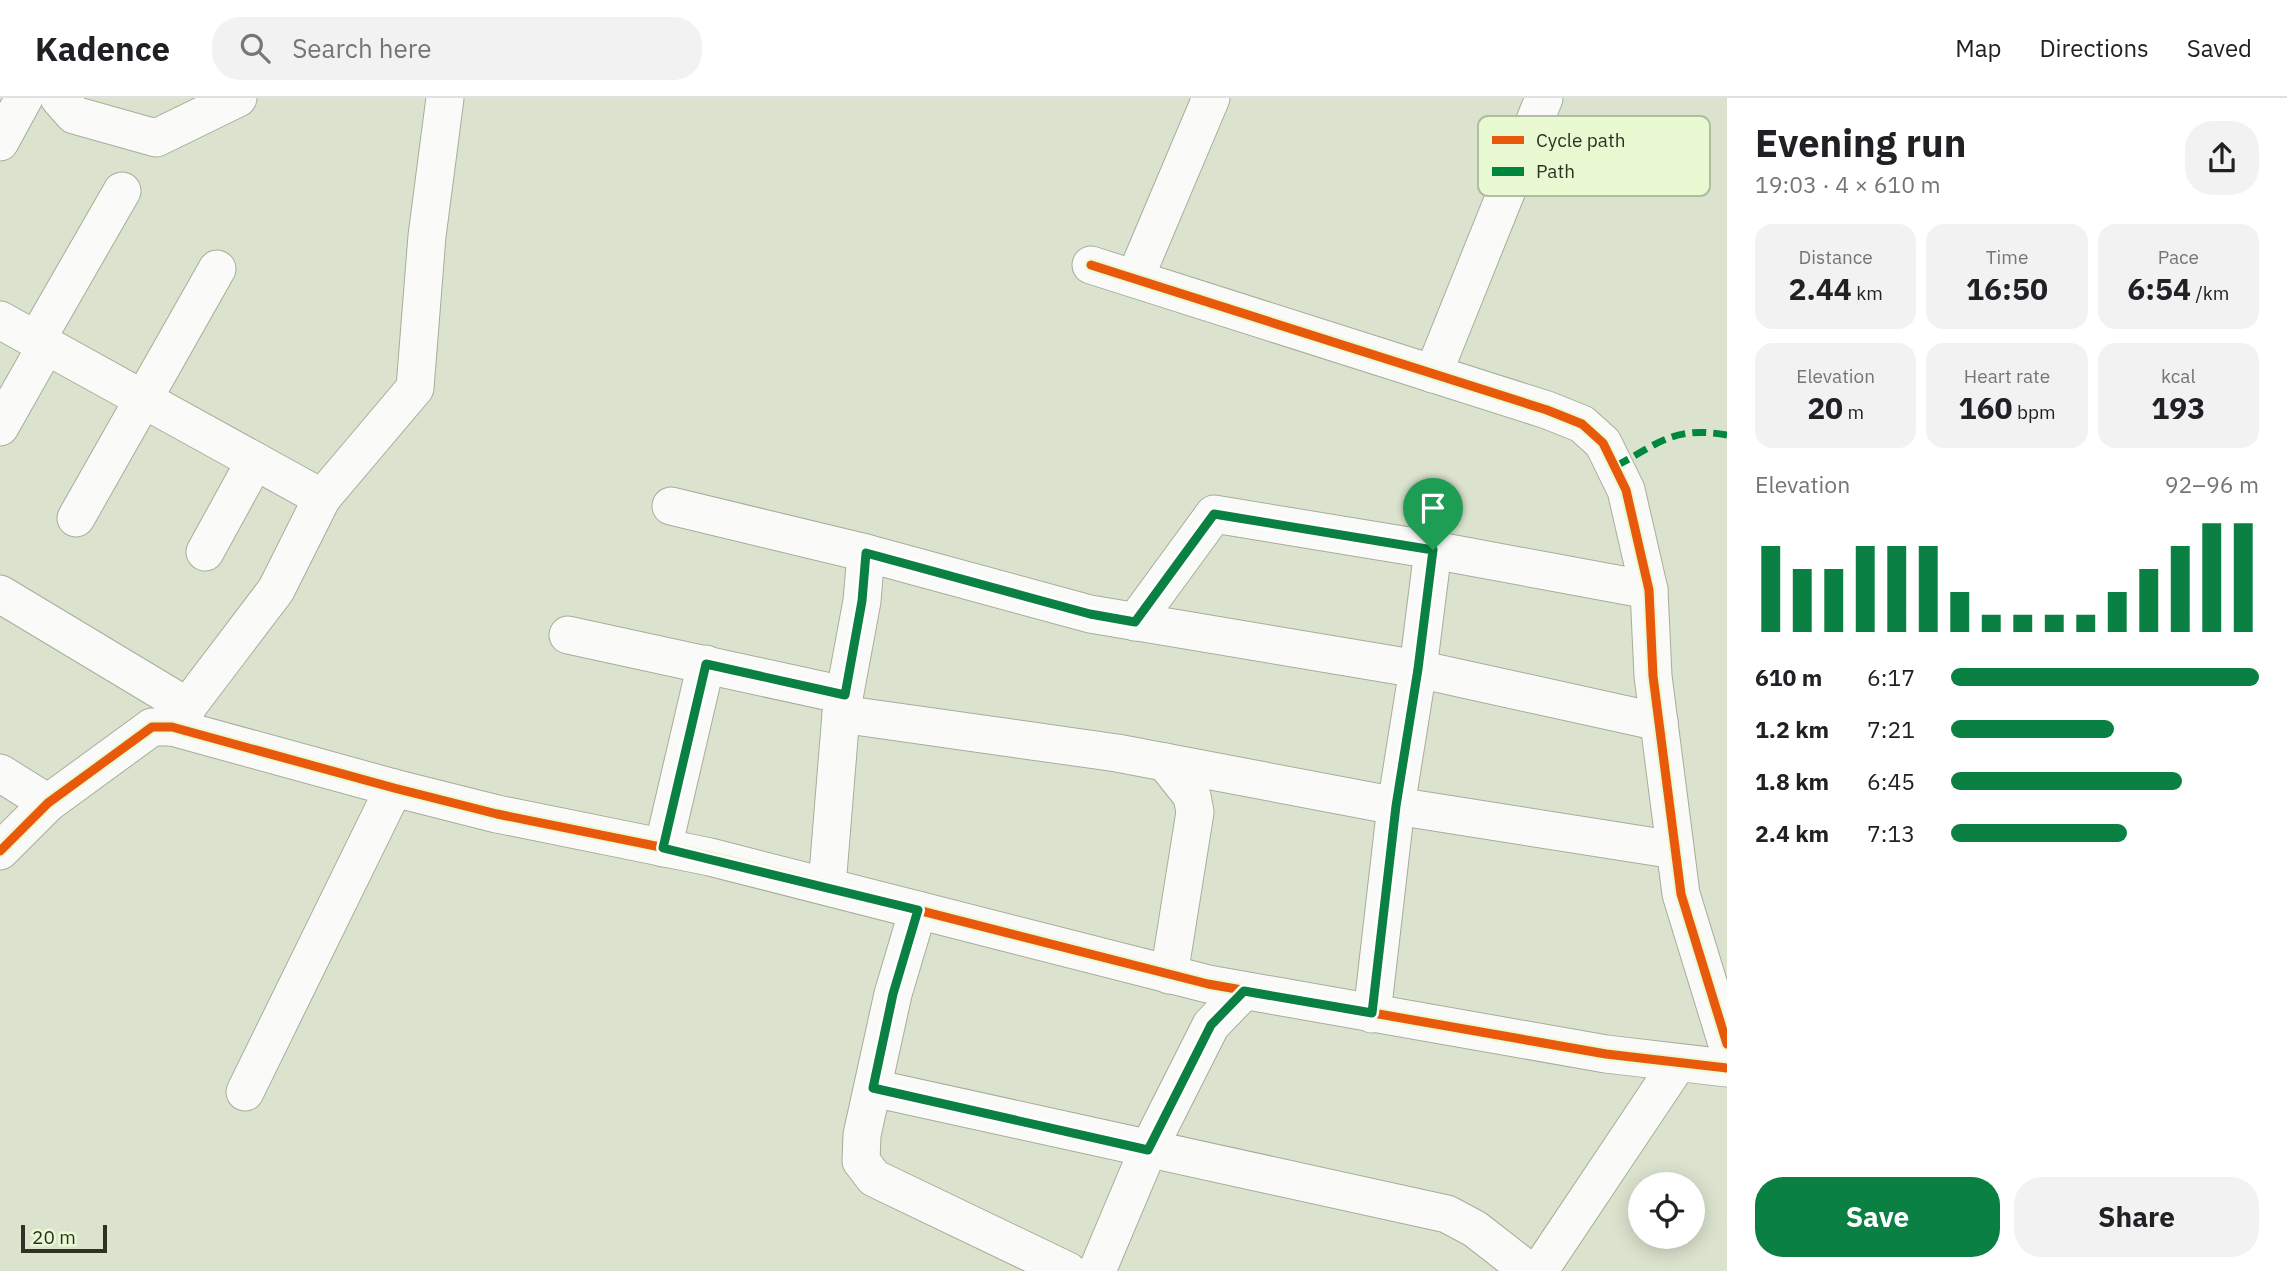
<!DOCTYPE html>
<html lang="en">
<head>
<meta charset="utf-8">
<style>
  body { margin:0; font-family:"IBM Plex Sans",sans-serif; background:#f2f2f2; color:#202124; height:100vh; display:flex; flex-direction:column; font-size:26px; white-space:nowrap }
  * { box-sizing:border-box; margin:0 }
  p { font-size:23px; color:#757577 }
  .icon { flex:none; width:38px; height:38px; fill:none; stroke:currentColor; stroke-width:2; stroke-linecap:round; stroke-linejoin:round }
  .map { position:relative; flex:1; overflow:hidden }
  .drawer { display:flex; flex-direction:column; background:#fff; width:560px }
  .drawer>* { flex:none }
  .buttons { position:absolute; left:1628px; top:1074px; display:grid; gap:14px }
  .buttons a { display:grid; place-items:center; width:77px; height:77px; border-radius:50%; background:#fff; box-shadow:0 4px 18px #0003; font-size:35px }
  .scale { position:absolute; left:21px; bottom:18px; width:86px; box-sizing:border-box; padding-left:7px; border:4px solid #2d3324; border-top:0; font-size:19px; line-height:24px; white-space:nowrap; color:#2d3324; -webkit-text-stroke:5px #e9f9d2; paint-order:stroke }
  .pin { position:absolute; display:grid; place-items:center; width:60px; height:60px; color:#fff; margin:-72px -30px; border-radius:50% 50% 50% 0; rotate:-45deg; box-shadow:0 0 7px #0007 }
  .pin .icon { rotate:45deg }
  .round { display:grid; place-items:center; flex:none; width:74px; height:74px; border-radius:28px; background:#f2f2f2 }
  .headline { display:flex; align-items:center; justify-content:space-between; height:119px; padding:0 28px }
  h1 { font-size:38px; font-weight:700; line-height:52px }
  .stats { display:grid; grid-template-columns:repeat(3,1fr); gap:10px; height:119px; padding:7px 28px }
  .stats div { display:grid; align-content:center; border-radius:18px; background:#f2f2f2; text-align:center }
  .stats b { font-size:30px; font-weight:700 }
  .stats small { font-size:19px; font-weight:400 }
  .stats p { font-size:19px }
  .chart { height:196px; padding:14px 28px }
  .chart p { display:flex; justify-content:space-between }
  .chart svg { width:100%; height:126px; margin-top:7px; stroke:#0b8043; stroke-width:6 }
  .cta { display:flex; gap:14px; margin-top:auto; padding:14px 28px }
  .cta a { flex:1; height:80px; border-radius:28px; background:#0b8043; color:#fff; font-size:28px; font-weight:700; line-height:80px; text-align:center }
  .cta a+a { background:#f2f2f2; color:#202124 }
  ul { padding:0 28px; list-style:none; font-size:23px }
  li { display:grid; grid-template-columns:112px 84px 1fr; align-items:center; height:52px }
  li i { height:18px; border-radius:9px; background:#0b8043 }
  header { display:flex; align-items:center; gap:42px; box-sizing:border-box; height:98px; padding:0 35px; background:#fff; border-bottom:2px solid #e0e0e0 }
  header strong { font-size:33px }
  nav { display:flex; gap:38px; margin-inline-start:auto; font-size:24px }
  .search { width:490px; height:63px; background:#f2f2f2; display:flex; align-items:center; gap:18px; box-sizing:border-box; padding:0 24px; border-radius:28px; color:#757577; font-size:26px }
  main { display:flex; flex:1; min-height:0 }
  .map>svg:first-child { display:block }
  .lines { fill:none; stroke-linecap:round; stroke-linejoin:round }
  .minor-casing { stroke:#a6ad9c; stroke-width:39 }
  .minor { stroke:#fafbf8; stroke-width:37 }
  .quiet { stroke:#00873e; stroke-width:7; stroke-dasharray:14 7; stroke-linecap:butt }
  .cycleway-casing { stroke:#e9f9d2; stroke-width:13 }
  .cycleway { stroke:#e8590c; stroke-width:9 }
  .route-casing { stroke:#fff; stroke-width:14 }
  .route { stroke:#0b8043; stroke-width:9 }
  .key { fill:#e9f9d2; stroke:#b1be9e; stroke-width:2 }
  .key-label { font-size:19px; fill:#2d3324 }
</style>
</head>
<body>
<header>
<strong>Kadence</strong>
<div class="search"><svg class="icon" aria-label="search" viewBox="0 0 24 24"><circle cx="10" cy="10" r="6"/><path d="M15 15l6 6"/></svg>Search here</div>
<nav><a>Map</a><a>Directions</a><a>Saved</a></nav>
</header>
<main>
<div class="map">
<svg width="1727" height="1173" viewBox="0 0 1727 1173">
  <rect width="100%" height="100%" fill="#dbe3ce"/>
  <g class="lines">
    <defs>
      <g id="minor">
        <polyline points="59,0 74,17 156,40 238,0"/>
        <polyline points="0,44 24,0"/>
        <polyline points="1091,167 1547,312 1582,326 1603,345 1626,392 1649,492 1653,578 1681,796 1727,946"/>
        <polyline points="1135,180 1211,0"/>
        <polyline points="0,222 322,400"/>
        <polyline points="37,241 122,93"/>
        <polyline points="1433,276 1544,0"/>
        <polyline points="0,329 47,246"/>
        <polyline points="671,408 866,455"/>
        <polyline points="76,420 217,171"/>
        <polyline points="1433,452 1649,492"/>
        <polyline points="205,454 255,363"/>
        <polyline points="0,496 188,609"/>
        <polyline points="1135,524 1214,416 1433,452 1418,571 1396,708 1372,916"/>
        <polyline points="568,537 844,597"/>
        <polyline points="841,616 862,503 866,455 1090,516 1418,571 1659,624"/>
        <polyline points="172,629 276,492 322,400 415,290 427,138 445,0"/>
        <polyline points="1165,664 1192,698 1195,714 1169,877"/>
        <polyline points="0,675 48,705"/>
        <polyline points="663,750 706,566"/>
        <polyline points="0,753 48,705 152,629 172,629 394,690 497,716 710,759 1208,886 1606,956 1727,970"/>
        <polyline points="827,788 841,616 1117,655 1396,708 1675,752"/>
        <polyline points="918,812 893,896 862,1037 861,1063 874,1080 1068,1173"/>
        <polyline points="873,990 1447,1116 1475,1131 1529,1173"/>
        <polyline points="245,994 394,690"/>
        <polyline points="1097,1173 1148,1052 1211,927 1244,893"/>
        <polyline points="1539,1173 1678,965"/>
      </g>
    </defs>
    <use href="#minor" class="minor-casing"/>
    <use href="#minor" class="minor"/>
    <path class="quiet" d="M1616 368C1661 344 1674 328 1727 337"/>
    <defs>
      <g id="cycleway">
        <polyline points="1091,167 1547,312 1582,326 1603,345 1626,392 1649,492 1653,578 1681,796 1727,946"/>
        <polyline points="0,753 48,705 152,629 172,629 394,690 497,716 710,759 1208,886 1606,956 1727,970"/>
      </g>
    </defs>
    <use href="#cycleway" class="cycleway-casing"/>
    <use href="#cycleway" class="cycleway"/>
  </g>
  <g class="lines">
    <defs>
      <polygon id="route" points="1214,416 1433,452 1418,571 1396,708 1372,915 1244,893 1211,927 1148,1052 873,990 893,896 918,812 663,750 706,566 845,597 862,503 866,455 1090,516 1135,524"/>
    </defs>
    <use href="#route" class="route-casing"/>
    <use href="#route" class="route"/>
  </g>
  <rect x="1478" y="18" width="232" height="80" rx="10" class="key"/>
  <rect x="1492" y="38" width="32" height="8" fill="#e8590c"/>
  <rect x="1492" y="69" width="32" height="9" fill="#00873e"/>
  <g class="key-label">
    <text x="1536" y="49">Cycle path</text>
    <text x="1536" y="80">Path</text>
  </g>
</svg>
<div class="buttons">
<a><svg class="icon" aria-label="locate" viewBox="0 0 24 24"><circle cx="12" cy="12" r="6"/><path d="M12 2v4M12 18v4M2 12h4M18 12h4"/></svg></a>
</div>
<div class="scale">20 m</div>
<div class="pin" style="left:1433px;top:452px;background:#1e9e55"><svg class="icon" aria-label="arrive" viewBox="0 0 24 24"><path d="M6 21V4h12l-3 4 3 4H6"/></svg></div>
</div>
<section class="drawer">
<div class="headline"><div><h1>Evening run</h1><p>19:03 · 4 × 610 m</p></div><a class="round"><svg class="icon" aria-label="share" viewBox="0 0 24 24"><path d="M12 15V3M7 8l5-5 5 5M5 13v7h14v-7"/></svg></a></div>
<div class="stats">
<div><p>Distance</p><b>2.44<small> km</small></b></div>
<div><p>Time</p><b>16:50</b></div>
<div><p>Pace</p><b>6:54<small> /km</small></b></div>
</div>
<div class="stats">
<div><p>Elevation</p><b>20<small> m</small></b></div>
<div><p>Heart rate</p><b>160<small> bpm</small></b></div>
<div><p>kcal</p><b>193</b></div>
</div>
<div class="chart"><p><span>Elevation</span>92–96 m</p>
<svg viewBox="0 0 160 44" preserveAspectRatio="none"><path d="M5 44V14M15 44V22M25 44V22M35 44V14M45 44V14M55 44V14M65 44V30M75 44V38M85 44V38M95 44V38M105 44V38M115 44V30M125 44V22M135 44V14M145 44V6M155 44V6"/></svg>
</div>
<ul>
<li><b>610 m</b>6:17<i style="width:100%"></i></li>
<li><b>1.2 km</b>7:21<i style="width:53%"></i></li>
<li><b>1.8 km</b>6:45<i style="width:75%"></i></li>
<li><b>2.4 km</b>7:13<i style="width:57%"></i></li>
</ul>
<div class="cta"><a>Save</a><a>Share</a></div>
</section>
</main>
</body>
</html>
